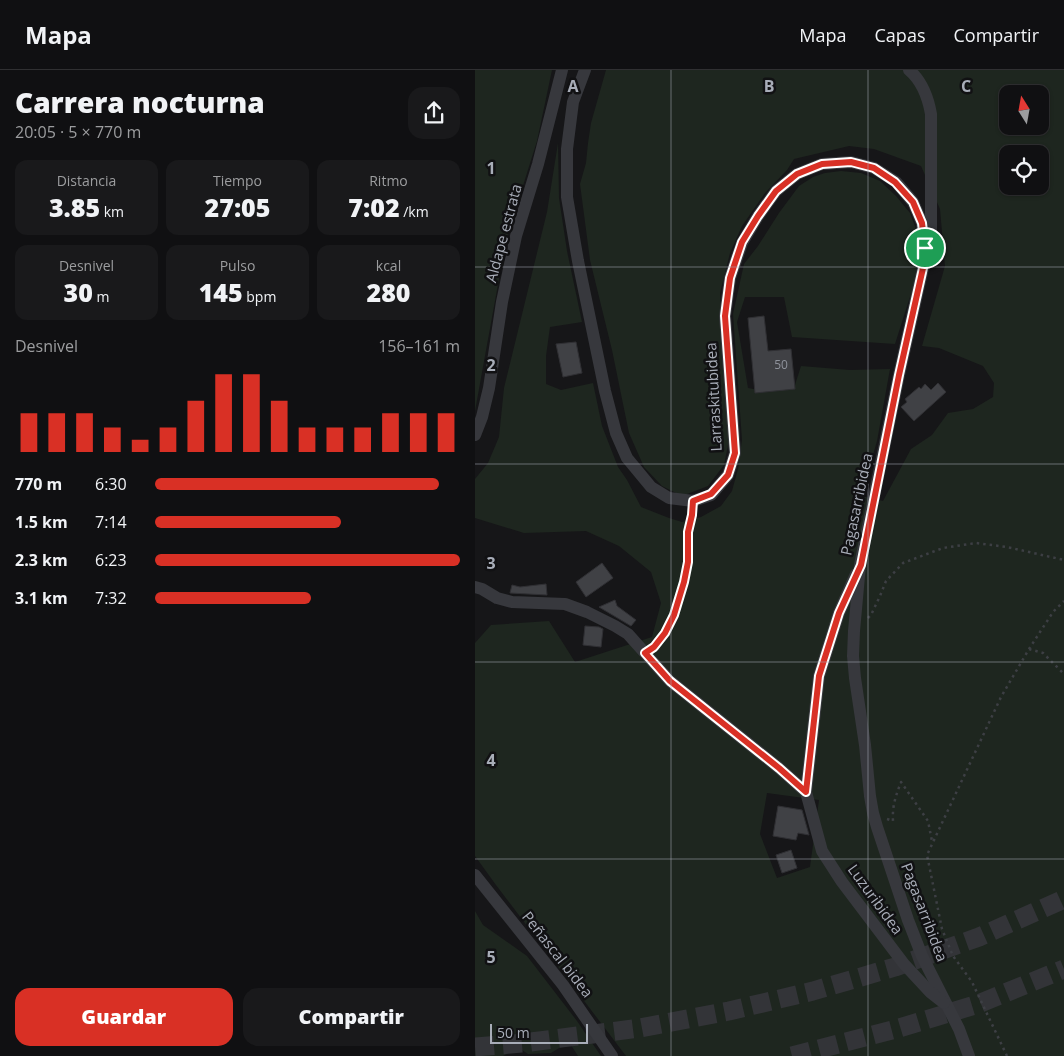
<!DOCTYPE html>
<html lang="es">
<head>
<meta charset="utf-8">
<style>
  body { margin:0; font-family:"Open Sans",sans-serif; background:#19191b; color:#f1f3f6; height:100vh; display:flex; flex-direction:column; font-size:19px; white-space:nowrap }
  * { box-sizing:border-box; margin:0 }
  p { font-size:16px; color:#9c9d9f }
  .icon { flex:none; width:28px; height:28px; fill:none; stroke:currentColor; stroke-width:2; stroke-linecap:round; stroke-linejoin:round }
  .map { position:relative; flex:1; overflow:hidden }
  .sheet { display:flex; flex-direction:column; background:#101012; width:475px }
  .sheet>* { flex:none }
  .needle { width:32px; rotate:349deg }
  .controls { position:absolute; left:524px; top:15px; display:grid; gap:10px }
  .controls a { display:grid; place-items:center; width:50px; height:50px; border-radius:10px; background:#101012; box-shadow:0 1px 4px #0004,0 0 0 1px #303032; font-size:25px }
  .scale { position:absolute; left:15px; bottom:12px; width:98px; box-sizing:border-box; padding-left:5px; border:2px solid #a8adb8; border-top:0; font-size:14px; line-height:18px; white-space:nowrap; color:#a8adb8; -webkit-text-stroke:4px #111113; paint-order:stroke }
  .pin { position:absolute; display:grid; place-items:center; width:42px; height:42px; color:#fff; margin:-21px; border:2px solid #fff; border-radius:50%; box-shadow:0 1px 5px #0007 }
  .round { display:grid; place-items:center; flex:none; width:52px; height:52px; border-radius:15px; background:#19191b }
  .overview { display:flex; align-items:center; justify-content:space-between; height:85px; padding:0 15px }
  h1 { font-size:28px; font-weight:800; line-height:38px }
  .stats { display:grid; grid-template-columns:repeat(3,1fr); gap:8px; height:85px; padding:5px 15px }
  .stats div { display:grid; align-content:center; border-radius:12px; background:#19191b; text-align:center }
  .stats b { font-size:25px; font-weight:800 }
  .stats small { font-size:14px; font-weight:400 }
  .stats p { font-size:14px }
  .chart { height:140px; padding:10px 15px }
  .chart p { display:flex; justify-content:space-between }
  .chart svg { width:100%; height:90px; margin-top:5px; stroke:#d93025; stroke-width:6 }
  .primary-button { display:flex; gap:10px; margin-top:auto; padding:10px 15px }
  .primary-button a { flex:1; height:58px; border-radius:15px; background:#d93025; color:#fff; font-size:20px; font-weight:800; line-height:58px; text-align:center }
  .primary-button a+a { background:#19191b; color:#f1f3f6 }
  ul { padding:0 15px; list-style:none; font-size:16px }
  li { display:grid; grid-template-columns:80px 60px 1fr; align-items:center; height:38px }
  li i { height:12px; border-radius:6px; background:#d93025 }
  header { display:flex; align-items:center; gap:30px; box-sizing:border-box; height:70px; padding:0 25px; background:#101012; border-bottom:1px solid #303032 }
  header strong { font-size:24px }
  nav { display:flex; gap:28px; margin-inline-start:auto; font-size:18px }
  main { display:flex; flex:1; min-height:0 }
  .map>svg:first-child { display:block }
  .green { fill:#1e261f; fill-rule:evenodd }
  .building { fill:#404145; stroke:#303034 }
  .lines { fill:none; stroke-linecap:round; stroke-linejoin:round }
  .highway-tunnel { stroke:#333438; stroke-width:19; stroke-dasharray:19 9; stroke-linecap:butt }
  .path { stroke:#3d3f44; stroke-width:2.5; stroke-dasharray:2.5 4; stroke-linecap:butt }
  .minor { stroke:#37383d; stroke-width:12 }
  .route-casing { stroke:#fff; stroke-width:10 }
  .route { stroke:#d93025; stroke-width:6 }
  .grid { fill:none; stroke:#a8adb8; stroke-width:1; stroke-opacity:0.55 }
  .labels { text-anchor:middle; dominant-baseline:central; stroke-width:5; stroke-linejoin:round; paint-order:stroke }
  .number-label { font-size:12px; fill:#8e929b }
  .street-label { font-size:15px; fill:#a8adb8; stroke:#111113 }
  .grid-label { font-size:16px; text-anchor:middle; font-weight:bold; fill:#a8adb8; stroke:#111113; stroke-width:5; stroke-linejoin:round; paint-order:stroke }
</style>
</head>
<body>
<header>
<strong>Mapa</strong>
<nav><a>Mapa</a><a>Capas</a><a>Compartir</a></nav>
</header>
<main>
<section class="sheet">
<div class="overview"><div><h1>Carrera nocturna</h1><p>20:05 · 5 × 770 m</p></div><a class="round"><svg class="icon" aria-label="share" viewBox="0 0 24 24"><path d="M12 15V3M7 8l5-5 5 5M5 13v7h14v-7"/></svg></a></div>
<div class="stats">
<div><p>Distancia</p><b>3.85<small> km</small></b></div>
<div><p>Tiempo</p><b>27:05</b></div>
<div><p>Ritmo</p><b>7:02<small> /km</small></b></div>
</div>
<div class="stats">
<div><p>Desnivel</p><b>30<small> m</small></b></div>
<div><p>Pulso</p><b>145<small> bpm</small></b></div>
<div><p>kcal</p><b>280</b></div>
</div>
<div class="chart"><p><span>Desnivel</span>156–161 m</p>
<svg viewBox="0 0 160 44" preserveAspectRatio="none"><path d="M5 44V25M15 44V25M25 44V25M35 44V32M45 44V38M55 44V32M65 44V19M75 44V6M85 44V6M95 44V19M105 44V32M115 44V32M125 44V32M135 44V25M145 44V25M155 44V25"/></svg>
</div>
<ul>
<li><b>770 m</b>6:30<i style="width:93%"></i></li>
<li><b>1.5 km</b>7:14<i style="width:61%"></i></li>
<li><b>2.3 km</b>6:23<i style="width:100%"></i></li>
<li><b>3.1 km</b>7:32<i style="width:51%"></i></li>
</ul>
<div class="primary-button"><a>Guardar</a><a>Compartir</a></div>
</section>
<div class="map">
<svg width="589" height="986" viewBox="0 0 589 986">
  <rect width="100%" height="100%" fill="#161618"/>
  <g class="green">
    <polygon points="0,0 77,0 62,71 31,170 0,341"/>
    <path d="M131 0H589V986H151L21 815 0 786V573L16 555 74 551 100 592 177 567 186 533 176 502 144 476 111 461 49 463 0 448V409L13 393 24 367 29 318 72 142 83 73 84 128 92 181 107 252 75 257 71 286V314L86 320 118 313 127 356 143 397 152 410 166 437 194 448 207 452 226 447 246 436 257 421 263 399 267 370 258 244 269 194 283 176 304 143 324 116 338 107 350 103 366 101 386 103 405 111 421 126 435 143 442 162 443 188 439 214 420 274 317 267 309 227H270L262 252 273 318 289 321 320 315 326 296 375 300 415 299 402 371 386 426 408 431 436 379 457 365 473 343 498 339 518 327 519 313 508 296 464 278 447 276 470 196 465 139 446 96 399 79 374 76 319 89 312 100 290 123 267 156 255 183 245 223 246 256 255 365 249 395 233 416 207 426 187 416 169 397 154 363 137 280 115 190 105 114 111 93 113 73 116 53ZM532 24H565V56H532ZM532 84H565V116H532ZM292 723 344 730 335 797 302 808 285 764Z"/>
    <polygon points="0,841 8,855 52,886 102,951 126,986 103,986 94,972 76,983 53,984 44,978 28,986 0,986"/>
  </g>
  <g class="building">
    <polygon points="289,246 293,281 316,279 320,319 280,323 273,248"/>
    <polygon points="101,272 107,303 88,307 81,274"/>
    <polygon points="463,313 471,322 439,351 426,337 432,332 430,329 444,317 446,319 450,314 456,320"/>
    <polygon points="127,493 138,508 111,527 101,512"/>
    <polygon points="71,514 72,525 35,523 37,515 45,517"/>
    <polygon points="140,530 142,536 161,550 156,556 124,537"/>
    <polygon points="110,556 124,557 128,559 126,577 108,575"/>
    <polygon points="303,736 327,740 334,765 323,763 321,770 298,766"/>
    <polygon points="316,780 322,798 307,803 301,785"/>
  </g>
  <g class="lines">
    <g class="highway-tunnel">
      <polyline points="0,977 48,973 165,958 254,941 338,921 420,897 504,867 589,829"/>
      <polyline points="317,986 421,959 503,934 589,899"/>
    </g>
    <g class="path">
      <polyline points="393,548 396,545 405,526 411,511 428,493 468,478 501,473 532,477 589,490"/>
      <polyline points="180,576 191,563 199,545 209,512 213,491 213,462 217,442"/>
      <polyline points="554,579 568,583 589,604"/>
      <path d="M412 749 418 751C417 736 421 725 426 712L453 751 457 771"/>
      <polyline points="532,986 497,912 478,886 467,859 452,785 526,627 554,579 578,542 589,531"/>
    </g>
    <g class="minor">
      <polyline points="110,0 98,32 92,79 92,127 103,191 130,321 141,363 152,388 176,417 194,428 218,431 236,425 253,405 260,383 250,246 255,208 267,173 283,146 301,121 322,104 347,94 376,92 399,98 421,112 438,132 447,153 450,178"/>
      <path d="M434 0C447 11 453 27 456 44V160L450 178 448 198 424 305 385 495 379 561 378 586 380 608 390 675 395 726 398 743 402 757 433 850 447 886 484 959 494 986"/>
      <polyline points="0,365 7,347 14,318 27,232 41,166 63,94 87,0"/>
      <polyline points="381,504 364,543 344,606 331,722 347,781 367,812 429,894 455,922 469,933"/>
      <polyline points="0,517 7,519 22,528 37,532 90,534 112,542 140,556 153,564 195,611 304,698 331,722"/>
      <polyline points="0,805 88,915 137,986"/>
    </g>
  </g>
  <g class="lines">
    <defs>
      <polygon id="route" points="376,92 399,98 420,112 438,132 447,153 450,178 448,198 424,305 386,495 364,543 344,606 331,722 304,698 195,611 170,583 179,577 190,563 199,545 209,512 213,492 213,462 217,445 218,431 236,424 253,405 260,383 250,246 255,208 267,172 283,146 301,121 322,104 347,94"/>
    </defs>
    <use href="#route" class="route-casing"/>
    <use href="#route" class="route"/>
  </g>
  <path class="grid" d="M196 0V986M393 0V986M0 197H589M0 394H589M0 592H589M0 789H589"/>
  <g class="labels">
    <g class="number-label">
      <text x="306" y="294">50</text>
    </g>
    <g class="street-label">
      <text transform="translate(28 163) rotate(-75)">Aldape estrata</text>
      <text transform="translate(238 327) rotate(-93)">Larraskitubidea</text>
      <text transform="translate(381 434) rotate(-78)">Pagasarribidea</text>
      <text transform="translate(401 829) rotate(54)">Luzuribidea</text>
      <text transform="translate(450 842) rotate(69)">Pagasarribidea</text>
      <text transform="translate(83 884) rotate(52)">Peñascal bidea</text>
    </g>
  </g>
  <g class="grid-label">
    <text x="98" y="22">A</text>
    <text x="294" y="22">B</text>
    <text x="491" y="22">C</text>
    <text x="16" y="104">1</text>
    <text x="16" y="301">2</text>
    <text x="16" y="499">3</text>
    <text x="16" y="696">4</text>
    <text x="16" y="893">5</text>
  </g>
</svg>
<div class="controls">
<a><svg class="needle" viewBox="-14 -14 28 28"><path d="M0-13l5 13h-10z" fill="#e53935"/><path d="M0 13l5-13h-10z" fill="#9c9d9f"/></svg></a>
<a><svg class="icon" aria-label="locate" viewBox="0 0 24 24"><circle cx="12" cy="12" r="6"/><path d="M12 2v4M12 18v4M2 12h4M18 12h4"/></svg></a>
</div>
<div class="scale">50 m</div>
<div class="pin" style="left:450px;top:178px;background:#1e9e55"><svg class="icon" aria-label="arrive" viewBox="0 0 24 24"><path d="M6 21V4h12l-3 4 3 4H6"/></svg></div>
</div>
</main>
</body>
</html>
